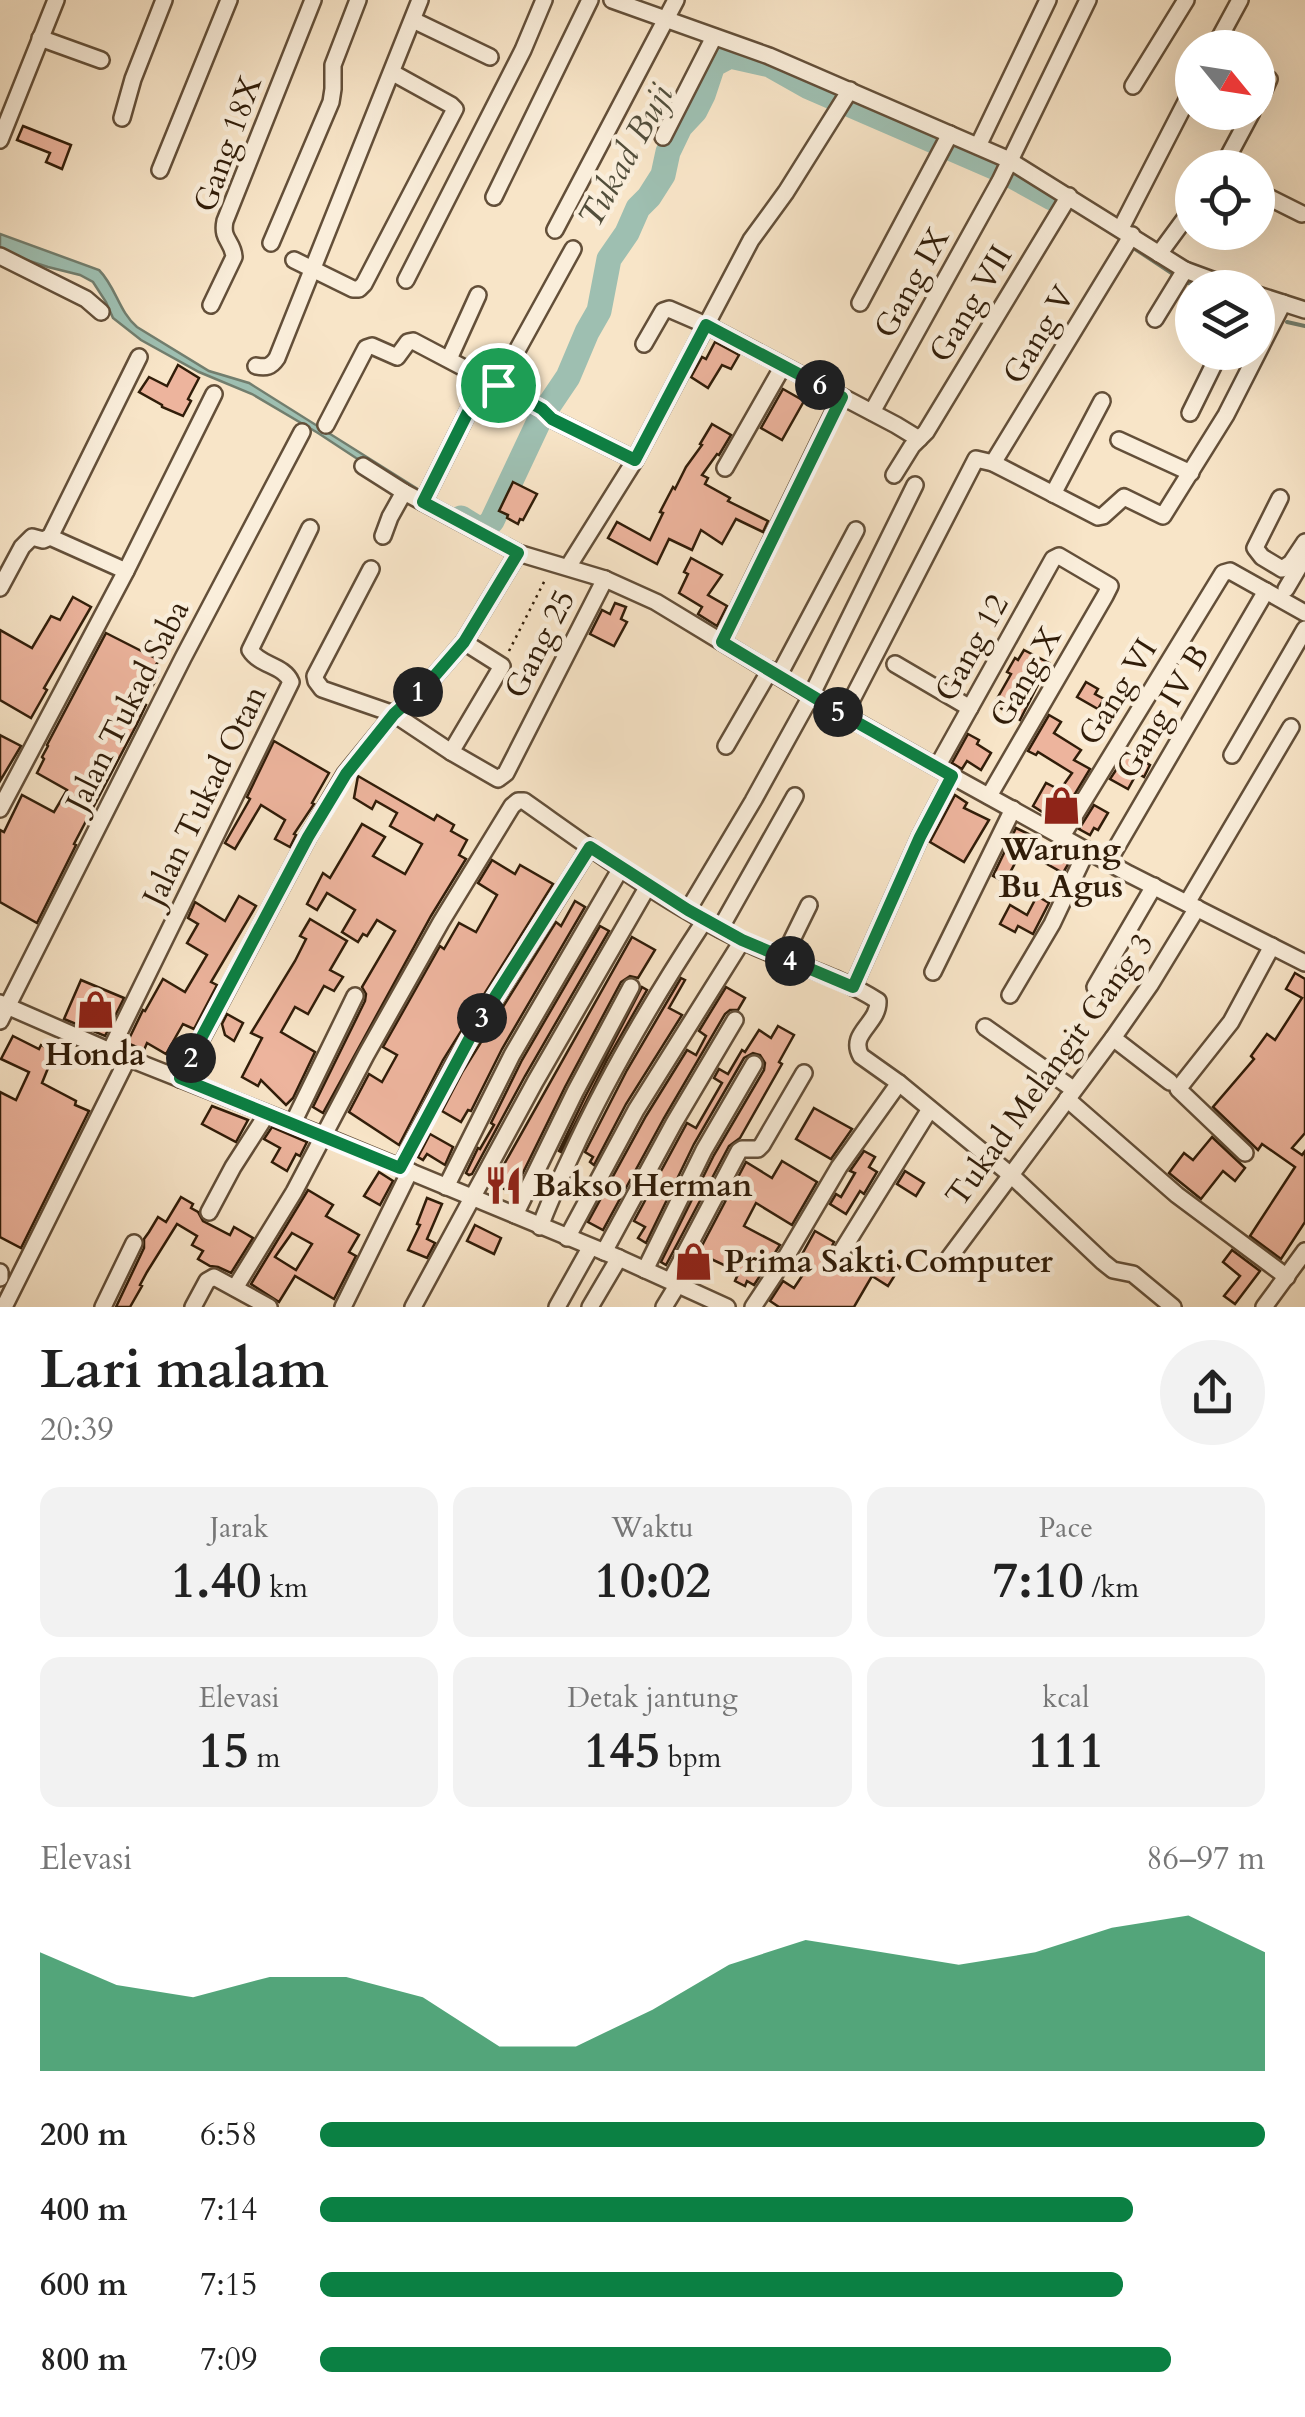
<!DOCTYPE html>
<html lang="id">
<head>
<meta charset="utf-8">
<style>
  body { margin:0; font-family:Cardo,serif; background:#f2f2f2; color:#222; height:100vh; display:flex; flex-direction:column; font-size:38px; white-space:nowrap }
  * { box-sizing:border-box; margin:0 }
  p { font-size:32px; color:#767676 }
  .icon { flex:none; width:55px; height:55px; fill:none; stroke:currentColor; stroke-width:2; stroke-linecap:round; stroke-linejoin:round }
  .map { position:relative; height:1307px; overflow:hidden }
  .panel { display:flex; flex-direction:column; background:#fff; flex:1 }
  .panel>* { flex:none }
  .needle { width:65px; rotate:120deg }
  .controls { position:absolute; left:1175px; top:30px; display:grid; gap:20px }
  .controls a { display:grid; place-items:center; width:100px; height:100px; border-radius:50%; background:#fff; box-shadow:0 10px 40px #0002; font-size:50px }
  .pin { position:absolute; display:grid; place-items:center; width:85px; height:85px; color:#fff; margin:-42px; border:5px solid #fff; border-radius:50%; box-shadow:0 2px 10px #0007 }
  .km { position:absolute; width:50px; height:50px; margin:-25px; border-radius:50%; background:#222; color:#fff; font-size:28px; line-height:50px; text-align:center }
  .round { display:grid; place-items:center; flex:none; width:105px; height:105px; border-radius:52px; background:#f2f2f2 }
  .headline { display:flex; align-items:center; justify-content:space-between; height:170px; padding:0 40px }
  h1 { font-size:55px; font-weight:800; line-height:75px }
  .figures { display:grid; grid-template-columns:repeat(3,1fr); gap:15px; height:170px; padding:10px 40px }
  .figures div { display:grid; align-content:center; border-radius:20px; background:#f2f2f2; text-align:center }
  .figures b { font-size:50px; font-weight:800 }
  .figures small { font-size:28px; font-weight:400 }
  .figures p { font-size:28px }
  .chart { height:280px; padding:20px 40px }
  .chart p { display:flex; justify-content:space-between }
  .chart svg { width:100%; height:180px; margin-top:10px; fill:#0b8043; opacity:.7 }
  ul { padding:0 40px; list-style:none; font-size:32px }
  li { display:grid; grid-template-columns:160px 120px 1fr; align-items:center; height:75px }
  li i { height:25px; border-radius:12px; background:#0b8043 }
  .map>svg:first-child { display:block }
  .water { fill:#9ebfb1; stroke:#727e6e; stroke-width:2.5 }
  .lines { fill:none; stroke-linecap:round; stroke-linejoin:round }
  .stream { stroke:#727e6e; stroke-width:4 }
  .river { stroke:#9ebfb1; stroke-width:25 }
  .building { fill:#edb49d; stroke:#311d09; stroke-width:2.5; fill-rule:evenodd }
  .minor-casing { stroke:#634f39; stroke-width:20 }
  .path { stroke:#311d09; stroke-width:2.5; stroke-dasharray:2.5 5; stroke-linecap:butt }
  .minor { stroke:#faeedb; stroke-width:15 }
  .route-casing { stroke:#fff; stroke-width:20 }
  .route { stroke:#0b8043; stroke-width:12 }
  .labels { text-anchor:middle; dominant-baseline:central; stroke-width:9; stroke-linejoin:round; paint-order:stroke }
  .street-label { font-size:32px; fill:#311d09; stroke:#faeedb }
  .poi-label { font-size:32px; font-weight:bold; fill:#311d09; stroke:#faeedb }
  .water-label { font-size:35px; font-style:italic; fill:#524e3b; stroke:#faeedb }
</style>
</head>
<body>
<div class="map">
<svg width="1305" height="1307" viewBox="0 0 1305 1307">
  <rect width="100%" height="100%" fill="#f8e5c8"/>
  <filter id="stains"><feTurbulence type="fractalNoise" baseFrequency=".002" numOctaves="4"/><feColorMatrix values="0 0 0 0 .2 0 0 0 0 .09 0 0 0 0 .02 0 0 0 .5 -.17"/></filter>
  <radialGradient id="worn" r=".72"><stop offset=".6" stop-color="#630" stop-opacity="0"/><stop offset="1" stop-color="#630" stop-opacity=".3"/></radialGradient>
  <path class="water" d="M0 234 99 270C116 287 119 312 137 327L209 371 249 383 440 503 394 483 318 433 252 394 199 372 141 340 113 318 106 302 93 282 80 275 48 267 8 254 0 249Z"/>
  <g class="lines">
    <g class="stream">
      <polyline points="1132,247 1173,274"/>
      <polyline points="1186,282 1200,288"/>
      <polyline points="1258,310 1264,313"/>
      <polyline points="1287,322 1305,326"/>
    </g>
    <polyline class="river" points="461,518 482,531 492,521 541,417 568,377 587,332 599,311 609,259 627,233 638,208 649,197 663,175 668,152 680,127 695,111 703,95 713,65 730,56 770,65 809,87 1003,171 1052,198"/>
  </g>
  <g class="building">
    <polygon points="23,126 71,145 62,169 46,162 50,153 17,140"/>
    <polygon points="715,342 739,355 731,369 722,365 708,388 691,377 702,357 706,359"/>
    <polygon points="178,365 199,378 188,399 191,401 183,416 162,407 162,405 139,392 149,377 167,386"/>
    <polygon points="783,389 804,401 782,440 761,428"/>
    <polygon points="712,424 731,435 719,455 717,454 702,475 708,478 705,484 730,498 728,501 768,521 763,532 736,519 722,544 701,530 692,550 669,539 657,564 608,538 617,522 650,540 663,513 660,512 673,487 675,489 686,467 702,445 700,444"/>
    <polygon points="513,482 537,494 523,520 520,519 518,524 507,518 508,515 499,511"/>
    <polygon points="691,558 722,575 708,595 727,606 717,626 698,614 702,607 679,593 688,574 684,572"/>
    <polygon points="73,597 91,607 44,688 47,690 31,718 0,700 0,630 32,648 51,616 60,620"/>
    <polygon points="615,603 626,607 621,619 627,622 614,646 590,634 602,610 610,614"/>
    <polygon points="106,633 159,660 151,673 158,676 143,703 146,705 137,724 74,844 76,845 37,923 0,902 0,830 4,832 22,795 54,812 67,790 37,773 44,759 42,757 48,746 47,745"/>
    <polygon points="1024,650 1049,663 1020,720 994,704 1011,674 1007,672 1015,658 1018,660"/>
    <polygon points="1086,682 1098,689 1095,694 1104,699 1098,709 1077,697"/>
    <polygon points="1049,715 1061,722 1054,733 1081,750 1074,760 1090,769 1058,822 1033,806 1046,783 1060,790 1072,773 1038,752 1036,755 1028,751"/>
    <polygon points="968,734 979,740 977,744 991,753 981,770 967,761 962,769 952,763"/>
    <polygon points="0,735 21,746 0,781"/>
    <polygon points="274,741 329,773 312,803 314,804 294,834 296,835 290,847 275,839 285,820 261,805 235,849 225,843 250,799 247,797"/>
    <polygon points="1128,752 1150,765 1144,777 1137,773 1128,789 1110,779"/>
    <polygon points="358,776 434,820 437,815 454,825 451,831 467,840 459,855 466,859 431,916 323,1113 313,1107 365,1001 366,994 362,987 395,931 377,920 367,936 363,934 358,942 342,932 355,910 327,893 317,910 307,904 323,873 330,878 362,824 385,837 373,856 405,874 422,844 390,826 397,813 376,801 372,809 354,798"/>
    <polygon points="955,795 967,803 964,808 989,820 964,862 930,842"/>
    <polygon points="1094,805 1108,813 1098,830 1094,828 1090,835 1079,829"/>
    <polygon points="1016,828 1037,838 1034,844 1070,861 1063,873 1022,850 1005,882 993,876"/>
    <polygon points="492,860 515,874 520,865 553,884 443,1060 399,1145 349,1112 369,1074 382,1082 397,1055 383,1047 440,946 444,949 459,923 476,932 497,895 478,883"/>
    <polygon points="239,896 256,906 211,982 217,985 194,1029 183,1024 166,1054 147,1043 144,1050 127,1043 143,1010 145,1011 163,979 185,992 207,955 187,943 198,924 188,918 195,902 225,921"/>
    <polygon points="1037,896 1049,903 1033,934 1018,926 1015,932 1000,924 1010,905 1027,915"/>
    <polygon points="575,901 585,907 502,1049 471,1111 468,1110 461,1122 442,1111 463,1071 556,922 561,926"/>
    <polygon points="310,919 347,941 330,970 343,977 334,991 324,986 308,1014 295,1007 281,1032 315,1052 293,1098 286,1105 261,1080 258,1086 242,1077 262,1038 251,1033 295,961 306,939 300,936"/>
    <polygon points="600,926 609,931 525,1076 472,1174 469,1175 466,1173 478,1148 480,1149 494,1125 491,1123 522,1060"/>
    <polygon points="632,937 655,950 638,978 630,976 621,982 565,1087 513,1193 493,1184"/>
    <polygon points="1295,973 1305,979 1305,1133 1292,1148 1302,1155 1305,1151 1305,1222 1281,1259 1250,1236 1295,1167 1262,1144 1258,1150 1213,1107 1254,1059 1251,1056 1267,1034 1275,1040 1302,998 1286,989"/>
    <polygon points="681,978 685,980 669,1008 682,1015 626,1104 594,1165 590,1162 593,1157 585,1152 627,1070"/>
    <polygon points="81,980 124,998 105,1036 64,1019"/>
    <polygon points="642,987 647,990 607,1060 561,1152 559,1151 585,1097"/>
    <polygon points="726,987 745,998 738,1010 730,1010 725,1014 664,1118 603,1230 588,1222 646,1116 687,1050 696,1055 706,1036 699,1031"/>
    <polygon points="227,1014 243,1023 234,1041 225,1035 222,1024"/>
    <polygon points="778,1026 794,1035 779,1062 782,1064 740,1138 729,1146 666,1265 661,1262 714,1155 764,1070 765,1063 760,1055 753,1053 744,1058 694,1144 646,1243 638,1238 645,1227 634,1221 687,1123 696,1128 722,1083 714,1078 719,1069 728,1074 742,1050 745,1052 759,1030 771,1038"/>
    <polygon points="13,1036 39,1049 41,1045 55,1051 42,1083 76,1101 75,1105 89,1111 21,1248 0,1237 0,1092 16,1100 29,1072 1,1059"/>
    <polygon points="212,1106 248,1120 236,1142 202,1124"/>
    <polygon points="814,1108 852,1129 831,1159 796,1139"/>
    <polygon points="272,1127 307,1142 300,1156 296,1154 287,1171 272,1162 280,1148 264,1139"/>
    <polygon points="430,1134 453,1147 445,1165 427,1154 423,1160 418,1157"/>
    <polygon points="1212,1137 1245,1168 1235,1181 1223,1171 1201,1199 1169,1173 1184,1153 1193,1160"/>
    <polygon points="864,1151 875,1157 869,1167 877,1172 864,1194 860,1191 846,1214 830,1204 836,1194 841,1197 855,1173 850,1171"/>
    <polygon points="782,1161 817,1182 792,1225 756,1203 744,1226 780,1245 754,1285 747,1281 745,1286 735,1281 739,1272 709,1258 698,1281 686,1276 746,1162 772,1178"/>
    <polygon points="905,1171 924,1183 916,1196 897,1184"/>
    <polygon points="379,1172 393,1181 380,1205 364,1196"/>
    <path d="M308 1190 333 1205 326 1216 359 1235 349 1252 356 1256 334 1299 295 1276 279 1302 251 1284ZM292 1233 312 1244 296 1270 275 1257Z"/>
    <polygon points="181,1197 193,1204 191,1208 198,1212 203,1221 230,1235 234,1227 253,1238 231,1273 218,1267 210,1266 198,1259 203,1251 192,1245 197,1236 177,1224 147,1272 140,1285 142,1286 130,1307 116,1307 144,1248 144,1239 149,1232 158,1217 166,1222"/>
    <polygon points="427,1198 442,1204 427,1239 435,1243 427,1258 408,1250 420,1225 417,1224"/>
    <polygon points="475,1225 501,1238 494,1254 467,1241"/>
    <polygon points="815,1231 834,1242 824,1261 825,1266 830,1272 841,1271 853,1255 874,1268 882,1256 900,1267 888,1286 872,1276 854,1307 779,1307 770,1301 783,1281 794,1288 810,1264 800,1258"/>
    <polygon points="1232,1250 1260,1271 1235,1304 1224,1296 1240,1276 1223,1262"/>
  </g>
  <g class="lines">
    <defs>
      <g id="minor">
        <polyline points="612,0 769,56 1007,159 1185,270 1234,288"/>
        <polyline points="413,20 490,57"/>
        <polyline points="40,38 101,60"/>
        <polyline points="1214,48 1240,0"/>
        <polyline points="1133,86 1186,0"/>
        <polyline points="1258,103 1269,79"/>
        <polyline points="122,118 133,79 164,0"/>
        <polyline points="663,137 714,37"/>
        <polyline points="0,140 56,0"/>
        <polyline points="978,146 1048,0"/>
        <polyline points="1222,168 1252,112"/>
        <polyline points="160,170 229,0"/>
        <polyline points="1258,192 1302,214"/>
        <polyline points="494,197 590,0"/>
        <polyline points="1121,228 1192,90"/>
        <polyline points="555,230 676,0"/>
        <polyline points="271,243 331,102 333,89 333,65 358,0"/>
        <polyline points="1159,254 1192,209"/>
        <polyline points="0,256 86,299 101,312"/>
        <polyline points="294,260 353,289 359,289 364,284 455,109 451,105 393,73"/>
        <polyline points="406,280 523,50 544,0"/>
        <polyline points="1258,295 1305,310"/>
        <polyline points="860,303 950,134"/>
        <path d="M211 305 234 257C233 241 221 240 225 221L313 0"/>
        <polyline points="1155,319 1185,270"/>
        <polyline points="644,344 663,311 669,309 706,325 896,425 919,439 912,446 894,475"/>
        <polyline points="449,359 478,295"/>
        <path d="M256 366C266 368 271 367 277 358L420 0"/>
        <polyline points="498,385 573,249"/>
        <polyline points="872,412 1000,181 1088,0"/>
        <polyline points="1190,413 1220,352"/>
        <polyline points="326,425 366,348 372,346 397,357 408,342 413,341 542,409 552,419 635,460"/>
        <polyline points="919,439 926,432 1069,196"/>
        <polyline points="1119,440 1191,473"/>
        <polyline points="993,463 1132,235"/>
        <polyline points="363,466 404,492 518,553 605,579 656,602 811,696 952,776 1129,874 1305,963"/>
        <polyline points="725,468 783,366"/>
        <polyline points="1053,494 1102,401"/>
        <polyline points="1280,498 1255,548 1262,557 1282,569 1291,563 1305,542"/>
        <polyline points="423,502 485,378"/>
        <polyline points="383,536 390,517 404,492"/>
        <polyline points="50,537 139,357"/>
        <polyline points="50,537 126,571"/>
        <polyline points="568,567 635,460 751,240 786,192 850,90"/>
        <polyline points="371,569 315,676 316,681 322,689 394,714 451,752 498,779 506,773 605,579"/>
        <polyline points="0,588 22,547 32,537 43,540 50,537"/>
        <polyline points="1286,589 1303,560"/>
        <polyline points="722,642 841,397"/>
        <polyline points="895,664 970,708"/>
        <polyline points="779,675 856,530"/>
        <polyline points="844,715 976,459 993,463 1098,517 1103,516 1124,497 1163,516 1226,415 1283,303"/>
        <polyline points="726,746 770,670"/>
        <polyline points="451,752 502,666 464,642"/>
        <polyline points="1232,755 1305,629"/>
        <polyline points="937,767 1053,559 1059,556 1110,586 1105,596 989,796"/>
        <polyline points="0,809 126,571 214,394"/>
        <polyline points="1062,836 1223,573 1230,571 1305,613"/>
        <polyline points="1108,862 1266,591"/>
        <polyline points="1187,903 1291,727"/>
        <polyline points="688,910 753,801 811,696 915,485"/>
        <polyline points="720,929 795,796"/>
        <polyline points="783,958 809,905"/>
        <polyline points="933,972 1013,809"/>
        <polyline points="853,987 920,837 952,776"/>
        <polyline points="1095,987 1154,886"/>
        <polyline points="1010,995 1052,924 1087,850"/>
        <polyline points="0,1003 110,1051 324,1136 619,1258 727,1307"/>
        <polyline points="0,1021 183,658 302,432"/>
        <polyline points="985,1027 1073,1089"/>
        <polyline points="1113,1038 1170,1082"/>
        <path d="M110 1051 291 682C284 665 260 666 250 650L310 528"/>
        <polyline points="180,1079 308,837 345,774 394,714 432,679 464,642 518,553"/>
        <polyline points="1067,1099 1177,1195 1287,1277"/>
        <polyline points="293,1123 355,996"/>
        <polyline points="1245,1153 1178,1089 1231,1022 1272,946"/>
        <polyline points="400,1168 453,1065 590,847"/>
        <polyline points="446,1187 512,1055 621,868"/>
        <polyline points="209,1212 233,1167 267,1114"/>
        <polyline points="515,1215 575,1092 631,987"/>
        <path d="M540 1227C549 1202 560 1179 571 1156 609 1073 655 996 705 920"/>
        <polyline points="567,1238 636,1110 742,941"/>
        <polyline points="604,1252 674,1123 735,1020"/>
        <polyline points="835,1262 930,1109"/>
        <polyline points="946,1262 1113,1038 1150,985 1197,908"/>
        <polyline points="645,1270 704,1150 754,1064"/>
        <polyline points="0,1272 0,1278"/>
        <polyline points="671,1280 739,1151 742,1149 758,1149 762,1145 804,1073"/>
        <path d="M235 1288 294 1192 366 1055 441 922 512 806 518 801H524C595 851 666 904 745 942 788 963 838 975 878 1001 879 1024 848 1033 861 1056L899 1083 1012 1176 1103 1262 1113 1270 1133 1274 1173 1307"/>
        <polyline points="4,1307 128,1058"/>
        <polyline points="103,1307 134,1243"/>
        <polyline points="193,1307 207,1281 214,1277 269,1307"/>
        <polyline points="343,1307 410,1171"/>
        <polyline points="413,1307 535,1082 648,886"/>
        <polyline points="557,1307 590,1248"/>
        <polyline points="590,1307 619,1258"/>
        <polyline points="664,1307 678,1284"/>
        <polyline points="753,1307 786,1257 839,1167 899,1083"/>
        <polyline points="1264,1307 1305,1251"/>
      </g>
    </defs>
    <use href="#minor" class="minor-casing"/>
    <polyline class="path" points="509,651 546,578"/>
    <use href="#minor" class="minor"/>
  </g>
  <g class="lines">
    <defs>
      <polygon id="route" points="706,325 842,397 722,642 844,715 952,776 920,837 853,987 742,940 688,910 590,847 474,1030 400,1168 180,1078 308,837 346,774 394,714 432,679 464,642 518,553 423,502 485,378 542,409 552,419 635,460"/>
    </defs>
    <use href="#route" class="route-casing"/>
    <use href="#route" class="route"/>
  </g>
  <defs>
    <symbol id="shop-bare" viewBox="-9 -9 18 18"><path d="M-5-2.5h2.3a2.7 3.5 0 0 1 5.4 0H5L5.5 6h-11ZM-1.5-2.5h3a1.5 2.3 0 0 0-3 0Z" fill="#8f2418" stroke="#faeedb" stroke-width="2.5" paint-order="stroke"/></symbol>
    <symbol id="restaurant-bare" viewBox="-9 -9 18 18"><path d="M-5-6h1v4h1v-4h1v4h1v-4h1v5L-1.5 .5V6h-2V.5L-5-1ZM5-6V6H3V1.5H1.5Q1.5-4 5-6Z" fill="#8f2418" stroke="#faeedb" stroke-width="2.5" paint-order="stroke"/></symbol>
  </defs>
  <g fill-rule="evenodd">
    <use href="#shop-bare" x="1034" y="778" width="55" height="55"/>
    <use href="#shop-bare" x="68" y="982" width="55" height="55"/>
    <use href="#restaurant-bare" x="476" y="1158" width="55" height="55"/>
    <use href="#shop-bare" x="666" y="1234" width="55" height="55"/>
  </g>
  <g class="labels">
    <g class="street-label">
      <text transform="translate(228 144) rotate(-70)">Gang 18X</text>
      <text transform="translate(912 283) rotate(-61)">Gang IX</text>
      <text transform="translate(971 304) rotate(-59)">Gang VII</text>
      <text transform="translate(1039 335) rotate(-59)">Gang V</text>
      <text transform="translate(540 644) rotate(-63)">Gang 25</text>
      <text transform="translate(972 648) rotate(-61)">Gang 12</text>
      <text transform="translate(1026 677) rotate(-60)">Gang X</text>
      <text transform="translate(1118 692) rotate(-58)">Gang VI</text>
      <text transform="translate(128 706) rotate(-63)">Jalan Tukad Saba</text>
      <text transform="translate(1163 712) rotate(-59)">Gang IV B</text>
      <text transform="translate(205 796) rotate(-64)">Jalan Tukad Otan</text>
      <text transform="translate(1050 1070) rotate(-54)">Tukad Melangit Gang 3</text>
    </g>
    <g class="poi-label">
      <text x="1061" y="850">Warung<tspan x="1061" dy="37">Bu Agus</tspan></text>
      <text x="95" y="1055">Honda</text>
      <text x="533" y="1186" text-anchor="start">Bakso Herman</text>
      <text x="724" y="1262" text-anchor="start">Prima Sakti Computer</text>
    </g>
    <g class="water-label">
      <text transform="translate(626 156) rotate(-61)">Tukad Buji</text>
    </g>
  </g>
  <rect width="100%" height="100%" filter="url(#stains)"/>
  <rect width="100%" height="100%" fill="url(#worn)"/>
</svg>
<div class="controls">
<a><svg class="needle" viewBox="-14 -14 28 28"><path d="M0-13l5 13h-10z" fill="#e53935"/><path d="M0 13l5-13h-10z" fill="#767676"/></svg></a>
<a><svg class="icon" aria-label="locate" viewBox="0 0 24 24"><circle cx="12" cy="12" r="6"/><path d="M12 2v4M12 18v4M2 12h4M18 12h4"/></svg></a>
<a><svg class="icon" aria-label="layers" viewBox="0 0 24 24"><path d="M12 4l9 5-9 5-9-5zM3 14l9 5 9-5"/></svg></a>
</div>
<div class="pin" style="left:498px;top:385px;background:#1e9e55"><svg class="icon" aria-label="arrive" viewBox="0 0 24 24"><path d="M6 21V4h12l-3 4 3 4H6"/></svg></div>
<b class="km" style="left:418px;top:692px">1</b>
<b class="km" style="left:191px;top:1058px">2</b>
<b class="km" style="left:482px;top:1018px">3</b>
<b class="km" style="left:790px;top:961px">4</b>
<b class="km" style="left:838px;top:712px">5</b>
<b class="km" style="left:820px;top:385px">6</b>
</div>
<section class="panel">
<div class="headline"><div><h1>Lari malam</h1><p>20:39</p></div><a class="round"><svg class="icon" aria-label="share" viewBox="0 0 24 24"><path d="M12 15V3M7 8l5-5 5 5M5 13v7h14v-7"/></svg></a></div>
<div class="figures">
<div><p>Jarak</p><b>1.40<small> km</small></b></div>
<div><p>Waktu</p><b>10:02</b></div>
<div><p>Pace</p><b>7:10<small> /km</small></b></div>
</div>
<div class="figures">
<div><p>Elevasi</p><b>15<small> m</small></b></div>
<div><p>Detak jantung</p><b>145<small> bpm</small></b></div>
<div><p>kcal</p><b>111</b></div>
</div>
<div class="chart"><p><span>Elevasi</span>86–97 m</p>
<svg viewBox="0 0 160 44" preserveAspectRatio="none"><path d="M0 44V15L10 23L20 26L30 21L40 21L50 26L60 38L70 38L80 29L90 18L100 12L110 15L120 18L130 15L140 9L150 6L160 15V44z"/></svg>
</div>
<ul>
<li><b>200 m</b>6:58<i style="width:100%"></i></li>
<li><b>400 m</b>7:14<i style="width:86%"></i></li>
<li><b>600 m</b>7:15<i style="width:85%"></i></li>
<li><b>800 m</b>7:09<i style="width:90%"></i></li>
</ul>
</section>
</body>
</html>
